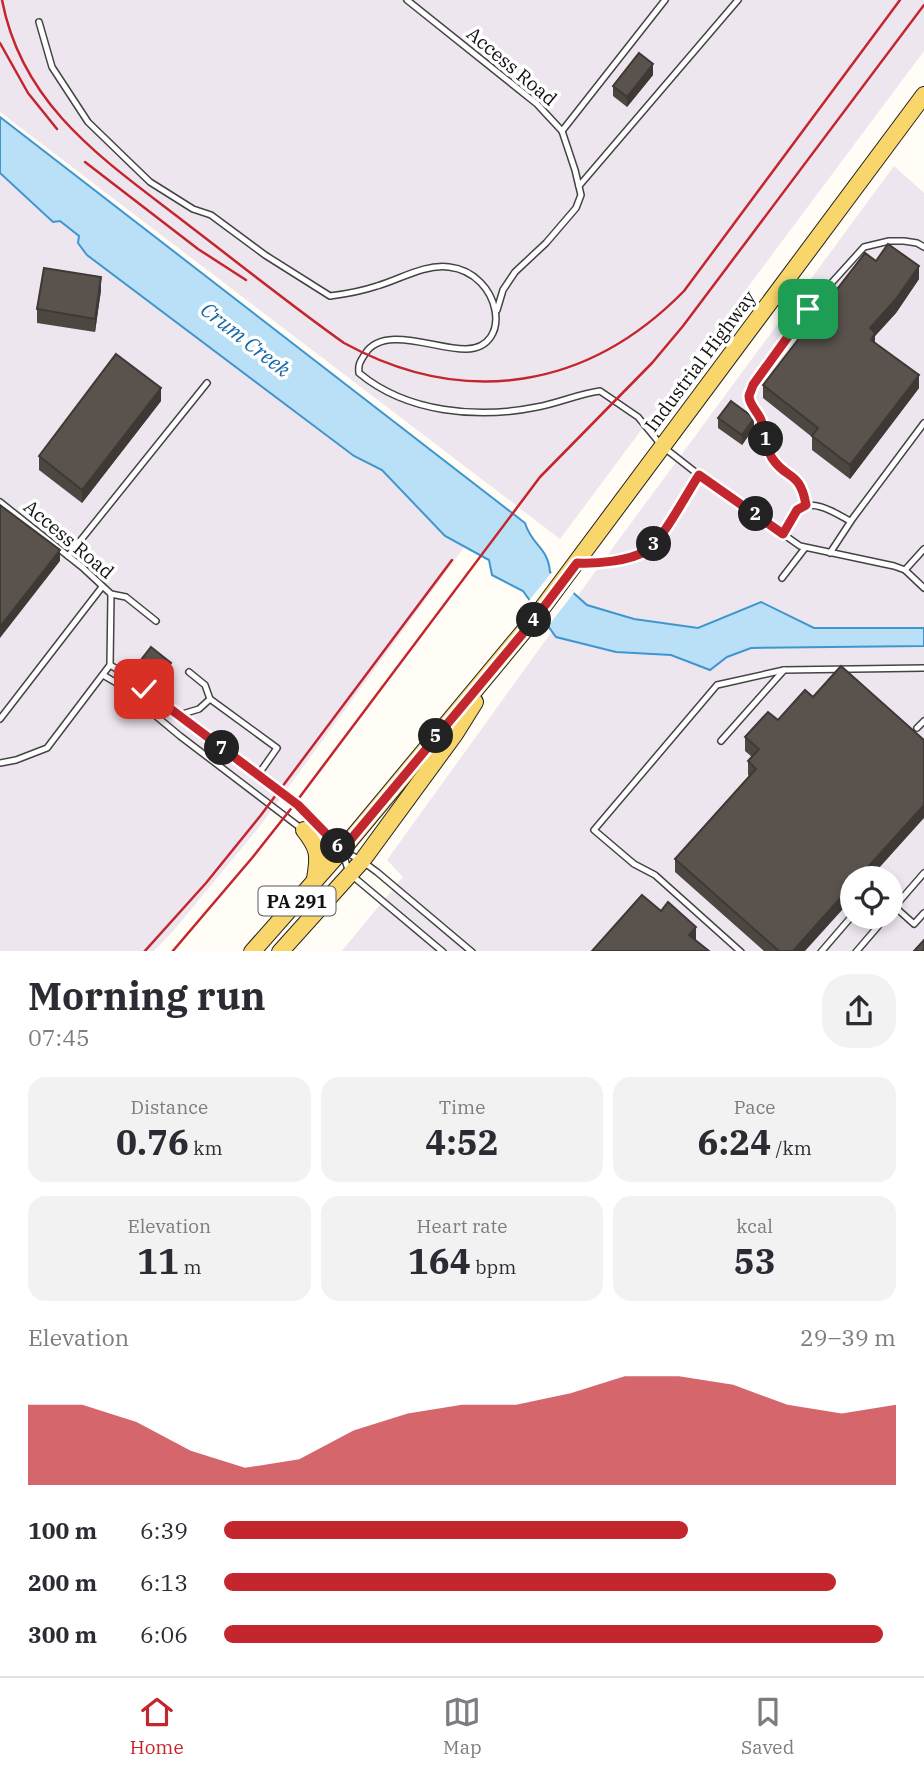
<!DOCTYPE html>
<html lang="en">
<head>
<meta charset="utf-8">
<style>
  body { margin:0; font-family:"IBM Plex Serif",serif; background:#f2f2f3; color:#2b2b33; height:100vh; display:flex; flex-direction:column; font-size:26px; white-space:nowrap }
  * { box-sizing:border-box; margin:0 }
  p { font-size:23px; color:#7c7c81 }
  .icon { flex:none; width:38px; height:38px; fill:none; stroke:currentColor; stroke-width:2; stroke-linecap:round; stroke-linejoin:round }
  .map { position:relative; height:951px; overflow:hidden }
  .panel { display:flex; flex-direction:column; background:#fff; flex:1 }
  .panel>* { flex:none }
  .tools { position:absolute; left:840px; top:866px; display:grid; gap:14px }
  .tools a { display:grid; place-items:center; width:63px; height:63px; border-radius:50%; background:#fff; box-shadow:0 4px 10px #0003; font-size:35px }
  .pin { position:absolute; display:grid; place-items:center; width:60px; height:60px; color:#fff; margin:-30px; border-radius:14px; box-shadow:0 4px 10px #0006 }
  .km { position:absolute; width:35px; height:35px; margin:-18px; border-radius:50%; background:#222; color:#fff; font-size:19px; line-height:35px; text-align:center }
  .round { display:grid; place-items:center; flex:none; width:74px; height:74px; border-radius:28px; background:#f2f2f3 }
  .headline { display:flex; align-items:center; justify-content:space-between; height:119px; padding:0 28px }
  h1 { font-size:38px; font-weight:700; line-height:52px }
  .metrics { display:grid; grid-template-columns:repeat(3,1fr); gap:10px; height:119px; padding:7px 28px }
  .metrics div { display:grid; align-content:center; border-radius:18px; background:#f2f2f3; text-align:center }
  .metrics b { font-size:35px; font-weight:700 }
  .metrics small { font-size:19px; font-weight:400 }
  .metrics p { font-size:19px }
  .chart { height:196px; padding:14px 28px }
  .chart p { display:flex; justify-content:space-between }
  .chart svg { width:100%; height:126px; margin-top:7px; fill:#c4262e; opacity:.7 }
  ul { padding:0 28px; list-style:none; font-size:23px }
  li { display:grid; grid-template-columns:112px 84px 1fr; align-items:center; height:52px }
  li i { height:18px; border-radius:9px; background:#c4262e }
  .menu { display:flex; justify-content:space-around; align-items:center; height:98px; border-top:2px solid #e1e1e2; background:#fff; font-size:19px; color:#7c7c81 }
  .menu a { display:grid; justify-items:center; gap:4px }
  .menu .active { color:#c4262e }
  .map>svg:first-child { display:block }
  .industrial { fill:#eee6ef; fill-rule:evenodd }
  .water { fill:#b9e0f7; stroke:#3f96cf; stroke-width:2 }
  .pier { fill:#fffdf5 }
  .lines { fill:none; stroke-linecap:round; stroke-linejoin:round }
  .service-casing { stroke:#444; stroke-width:8 }
  .primary-casing { stroke:#222; stroke-width:18 }
  .service { stroke:#fff; stroke-width:5 }
  .primary { stroke:#f9d66b; stroke-width:16 }
  .rail { stroke:#c4262e; stroke-width:2.5 }
  .wall { fill:#4d4742 }
  .shaded-wall { fill:#3f3936 }
  .building { fill:#5a524d; stroke:#3f3936; stroke-width:2 }
  .route-casing { stroke:#fff; stroke-width:14 }
  .route { stroke:#c4262e; stroke-width:9 }
  .labels { text-anchor:middle; dominant-baseline:central; stroke-width:7; stroke-linejoin:round; paint-order:stroke }
  .shield { fill:#fff; stroke:#585858; stroke-width:2 }
  .shield-label { font-size:18px; font-weight:bold; fill:#111 }
  .street-label { font-size:19px; fill:#111; stroke:#fff }
  .water-label { font-size:21px; font-style:italic; fill:#1768a6; stroke:#fff }
</style>
</head>
<body>
<div class="map">
<svg width="924" height="952" viewBox="0 0 924 952">
  <rect width="100%" height="100%" fill="#fffdf5"/>
  <g class="industrial">
    <polygon points="0,0 924,0 924,51 560,539 0,112"/>
    <path d="M894 166 924 193V951L341 952 403 877 387 860 592 576ZM852 878H891V917H852Z"/>
    <polygon points="0,173 52,222 60,220 233,365 354,456 382,470 445,536 465,546 259,827 174,930 154,951 0,951"/>
  </g>
  <path class="water" d="M0 117 525 523C532 546 548 547 550 572L587 605 634 619 698 628 761 602 814 628H924V646L751 648 727 657 710 670 671 655 616 652 556 637 523 591 492 575 489 560 445 536 382 470 354 456 87 255 78 243 79 236 60 221 53 222 0 173Z"/>
  <polygon class="pier" points="552,572 576,590 546,629 527,603"/>
  <g class="lines">
    <defs>
      <g id="service">
        <polyline points="407,0 537,104 562,131 575,170 581,195 576,208 546,243 515,272 503,290 497,310"/>
        <path d="M39 22 52 67 88 122 150 182 193 209 211 215 265 255 330 296C346 294 362 291 377 286 401 279 424 264 449 267 501 273 514 348 466 349 438 350 383 324 365 354 360 362 358 364 359 373 407 413 478 419 537 407 559 403 578 394 600 391L638 417 662 446 699 475 800 546 894 566 905 570 924 588"/>
        <polyline points="562,131 665,0"/>
        <polyline points="579,186 738,0"/>
        <polyline points="0,502 82,567 111,594 110,665 47,748 16,760 0,763"/>
        <path d="M806 505C800 470 786 480 772 458 766 448 766 436 763 425 760 415 752 407 749 396L753 385 808 309 864 247 889 241H904L917 243 924 247"/>
        <path d="M783 534C787 527 791 515 798 510 812 497 837 514 850 521"/>
        <polyline points="830,553 853,518 924,423"/>
        <polyline points="68,556 207,383"/>
        <path d="M580 563C601 564 626 561 645 551 660 544 688 491 699 475"/>
        <polyline points="905,570 924,549"/>
        <polyline points="782,578 805,548"/>
        <polyline points="111,594 126,597 156,621"/>
        <polyline points="110,665 127,675 298,805 337,845"/>
        <polyline points="189,672 205,685 210,699 277,748 258,775"/>
        <polyline points="103,675 115,682 180,736 302,829"/>
        <polyline points="179,715 199,709 210,699"/>
        <polyline points="0,719 102,587"/>
        <polyline points="917,728 924,721"/>
        <polyline points="721,741 784,670 924,668"/>
        <polyline points="314,835 362,861 377,872 472,952"/>
        <polyline points="343,853 349,873 443,952"/>
        <polyline points="895,907 914,924 924,913"/>
        <polyline points="891,911 924,873"/>
        <polyline points="741,952 655,875 634,864 594,830 717,685 784,670"/>
        <polyline points="821,952 852,916"/>
        <polyline points="856,952 886,917"/>
      </g>
      <g id="primary">
        <path d="M304 830C319 849 319 855 315 879"/>
        <polyline points="252,952 342,850 534,619 924,95"/>
        <polyline points="280,952 362,861 455,734 475,702"/>
      </g>
    </defs>
    <use href="#service" class="service-casing"/>
    <use href="#primary" class="primary-casing"/>
    <use href="#service" class="service"/>
    <use href="#primary" class="primary"/>
    <g class="rail">
      <path d="M2 0C23 110 109 163 191 227 242 266 292 306 344 343 465 409 588 389 684 291L900 0"/>
      <polyline points="0,43 28,93 57,129"/>
      <polyline points="85,162 198,249 246,280"/>
      <polyline points="144,952 206,883 261,815 452,560"/>
      <polyline points="172,952 252,858 290,810 540,477 652,363 683,326 924,5"/>
    </g>
  </g>
  <g class="wall">
    <polygon points="653,75 627,107 613,96 613,86"/>
    <polygon points="876,261 919,279 896,313 875,336 875,343 919,388 850,479 812,450 812,437 763,398 763,385"/>
    <polygon points="101,290 95,332 37,323 37,309"/>
    <polygon points="161,401 82,503 39,470 39,456"/>
    <polygon points="718,418 754,428 742,445 718,428"/>
    <polygon points="140,661 171,670 160,683 140,668"/>
    <polygon points="768,712 805,951 764,951 675,872 675,859 749,776 748,775 748,761 752,757 745,751 745,737"/>
  </g>
  <g class="shaded-wall">
    <polygon points="653,64 653,75 627,107 627,97"/>
    <polygon points="919,266 919,279 896,313 875,336 875,346 871,341 870,328"/>
    <polygon points="101,277 101,290 95,332 95,319"/>
    <polygon points="919,375 919,388 850,479 850,465"/>
    <polygon points="161,388 161,401 82,503 82,490"/>
    <polygon points="754,418 754,428 742,445 742,435"/>
    <polygon points="60,550 60,561 0,638 0,627"/>
    <polygon points="171,663 171,670 160,683 160,677"/>
    <polygon points="924,805 924,818 870,878 858,878"/>
    <polygon points="852,885 852,899 805,951 793,951"/>
    <polygon points="696,927 696,940 689,935"/>
  </g>
  <g class="building">
    <polygon points="639,53 653,64 627,97 613,86"/>
    <polygon points="888,244 919,266 896,299 870,328 875,333 871,340 919,375 850,465 812,436 818,428 763,385 865,253 876,261"/>
    <polygon points="44,268 101,277 95,319 37,309"/>
    <polygon points="116,354 161,388 82,490 39,456"/>
    <polygon points="731,401 754,418 742,435 718,418"/>
    <polygon points="0,505 60,550 0,627"/>
    <polygon points="151,647 171,663 160,677 140,661"/>
    <polygon points="841,666 924,740 924,805 858,878 852,878 852,885 793,951 779,951 675,859 756,769 748,761 759,749 745,737 768,712 778,720 805,690 813,697"/>
    <polygon points="642,895 661,911 668,902 696,927 689,935 709,951 592,951"/>
    <polygon points="924,940 924,951 914,951"/>
  </g>
  <g class="lines">
    <defs>
      <path id="route" d="M144 689 298 805 342 850 534 620 577 563C597 564 629 561 646 551 661 543 688 491 699 475L783 534 797 510 806 505C800 470 786 480 772 458 765 447 766 432 761 420 758 412 749 405 749 396 750 392 752 389 753 385L808 309"/>
    </defs>
    <use href="#route" class="route-casing"/>
    <use href="#route" class="route"/>
  </g>
  <g class="labels">
    <rect class="shield" x="258.5" y="886.5" width="77" height="29" rx="5"/>
    <g class="shield-label">
      <text x="297" y="901">PA 291</text>
    </g>
    <g class="street-label">
      <text transform="translate(512 66) rotate(40)">Access Road</text>
      <text transform="translate(700 361) rotate(-53)">Industrial Highway</text>
      <text transform="translate(69 539) rotate(40)">Access Road</text>
    </g>
    <g class="water-label">
      <text transform="translate(246 339) rotate(38)">Crum Creek</text>
    </g>
  </g>
</svg>
<div class="tools">
<a><svg class="icon" aria-label="locate" viewBox="0 0 24 24"><circle cx="12" cy="12" r="6"/><path d="M12 2v4M12 18v4M2 12h4M18 12h4"/></svg></a>
</div>
<div class="pin" style="left:808px;top:309px;background:#1e9e55"><svg class="icon" aria-label="arrive" viewBox="0 0 24 24"><path d="M6 21V4h12l-3 4 3 4H6"/></svg></div>
<div class="pin" style="left:144px;top:689px;background:#d93025"><svg class="icon" aria-label="check" viewBox="0 0 24 24"><path d="M5 12l5 5 9-10"/></svg></div>
<b class="km" style="left:766px;top:439px">1</b>
<b class="km" style="left:756px;top:514px">2</b>
<b class="km" style="left:654px;top:544px">3</b>
<b class="km" style="left:534px;top:620px">4</b>
<b class="km" style="left:436px;top:736px">5</b>
<b class="km" style="left:338px;top:846px">6</b>
<b class="km" style="left:222px;top:748px">7</b>
</div>
<section class="panel">
<div class="headline"><div><h1>Morning run</h1><p>07:45</p></div><a class="round"><svg class="icon" aria-label="share" viewBox="0 0 24 24"><path d="M12 15V3M7 8l5-5 5 5M5 13v7h14v-7"/></svg></a></div>
<div class="metrics">
<div><p>Distance</p><b>0.76<small> km</small></b></div>
<div><p>Time</p><b>4:52</b></div>
<div><p>Pace</p><b>6:24<small> /km</small></b></div>
</div>
<div class="metrics">
<div><p>Elevation</p><b>11<small> m</small></b></div>
<div><p>Heart rate</p><b>164<small> bpm</small></b></div>
<div><p>kcal</p><b>53</b></div>
</div>
<div class="chart"><p><span>Elevation</span>29–39 m</p>
<svg viewBox="0 0 160 44" preserveAspectRatio="none"><path d="M0 44V16L10 16L20 22L30 32L40 38L50 35L60 25L70 19L80 16L90 16L100 12L110 6L120 6L130 9L140 16L150 19L160 16V44z"/></svg>
</div>
<ul>
<li><b>100 m</b>6:39<i style="width:69%"></i></li>
<li><b>200 m</b>6:13<i style="width:91%"></i></li>
<li><b>300 m</b>6:06<i style="width:98%"></i></li>
</ul>
</section>
<nav class="menu">
<a class="active"><svg class="icon" aria-label="home" viewBox="0 0 24 24"><path d="M3 11l9-7 9 7M6 9v11h12V9"/></svg>Home</a>
<a><svg class="icon" aria-label="map" viewBox="0 0 24 24"><path d="M3 6l6-2 6 2 6-2v14l-6 2-6-2-6 2zM9 4v14M15 6v14"/></svg>Map</a>
<a><svg class="icon" aria-label="saved" viewBox="0 0 24 24"><path d="M7 4h10v16l-5-4-5 4z"/></svg>Saved</a>
</nav>
</body>
</html>
